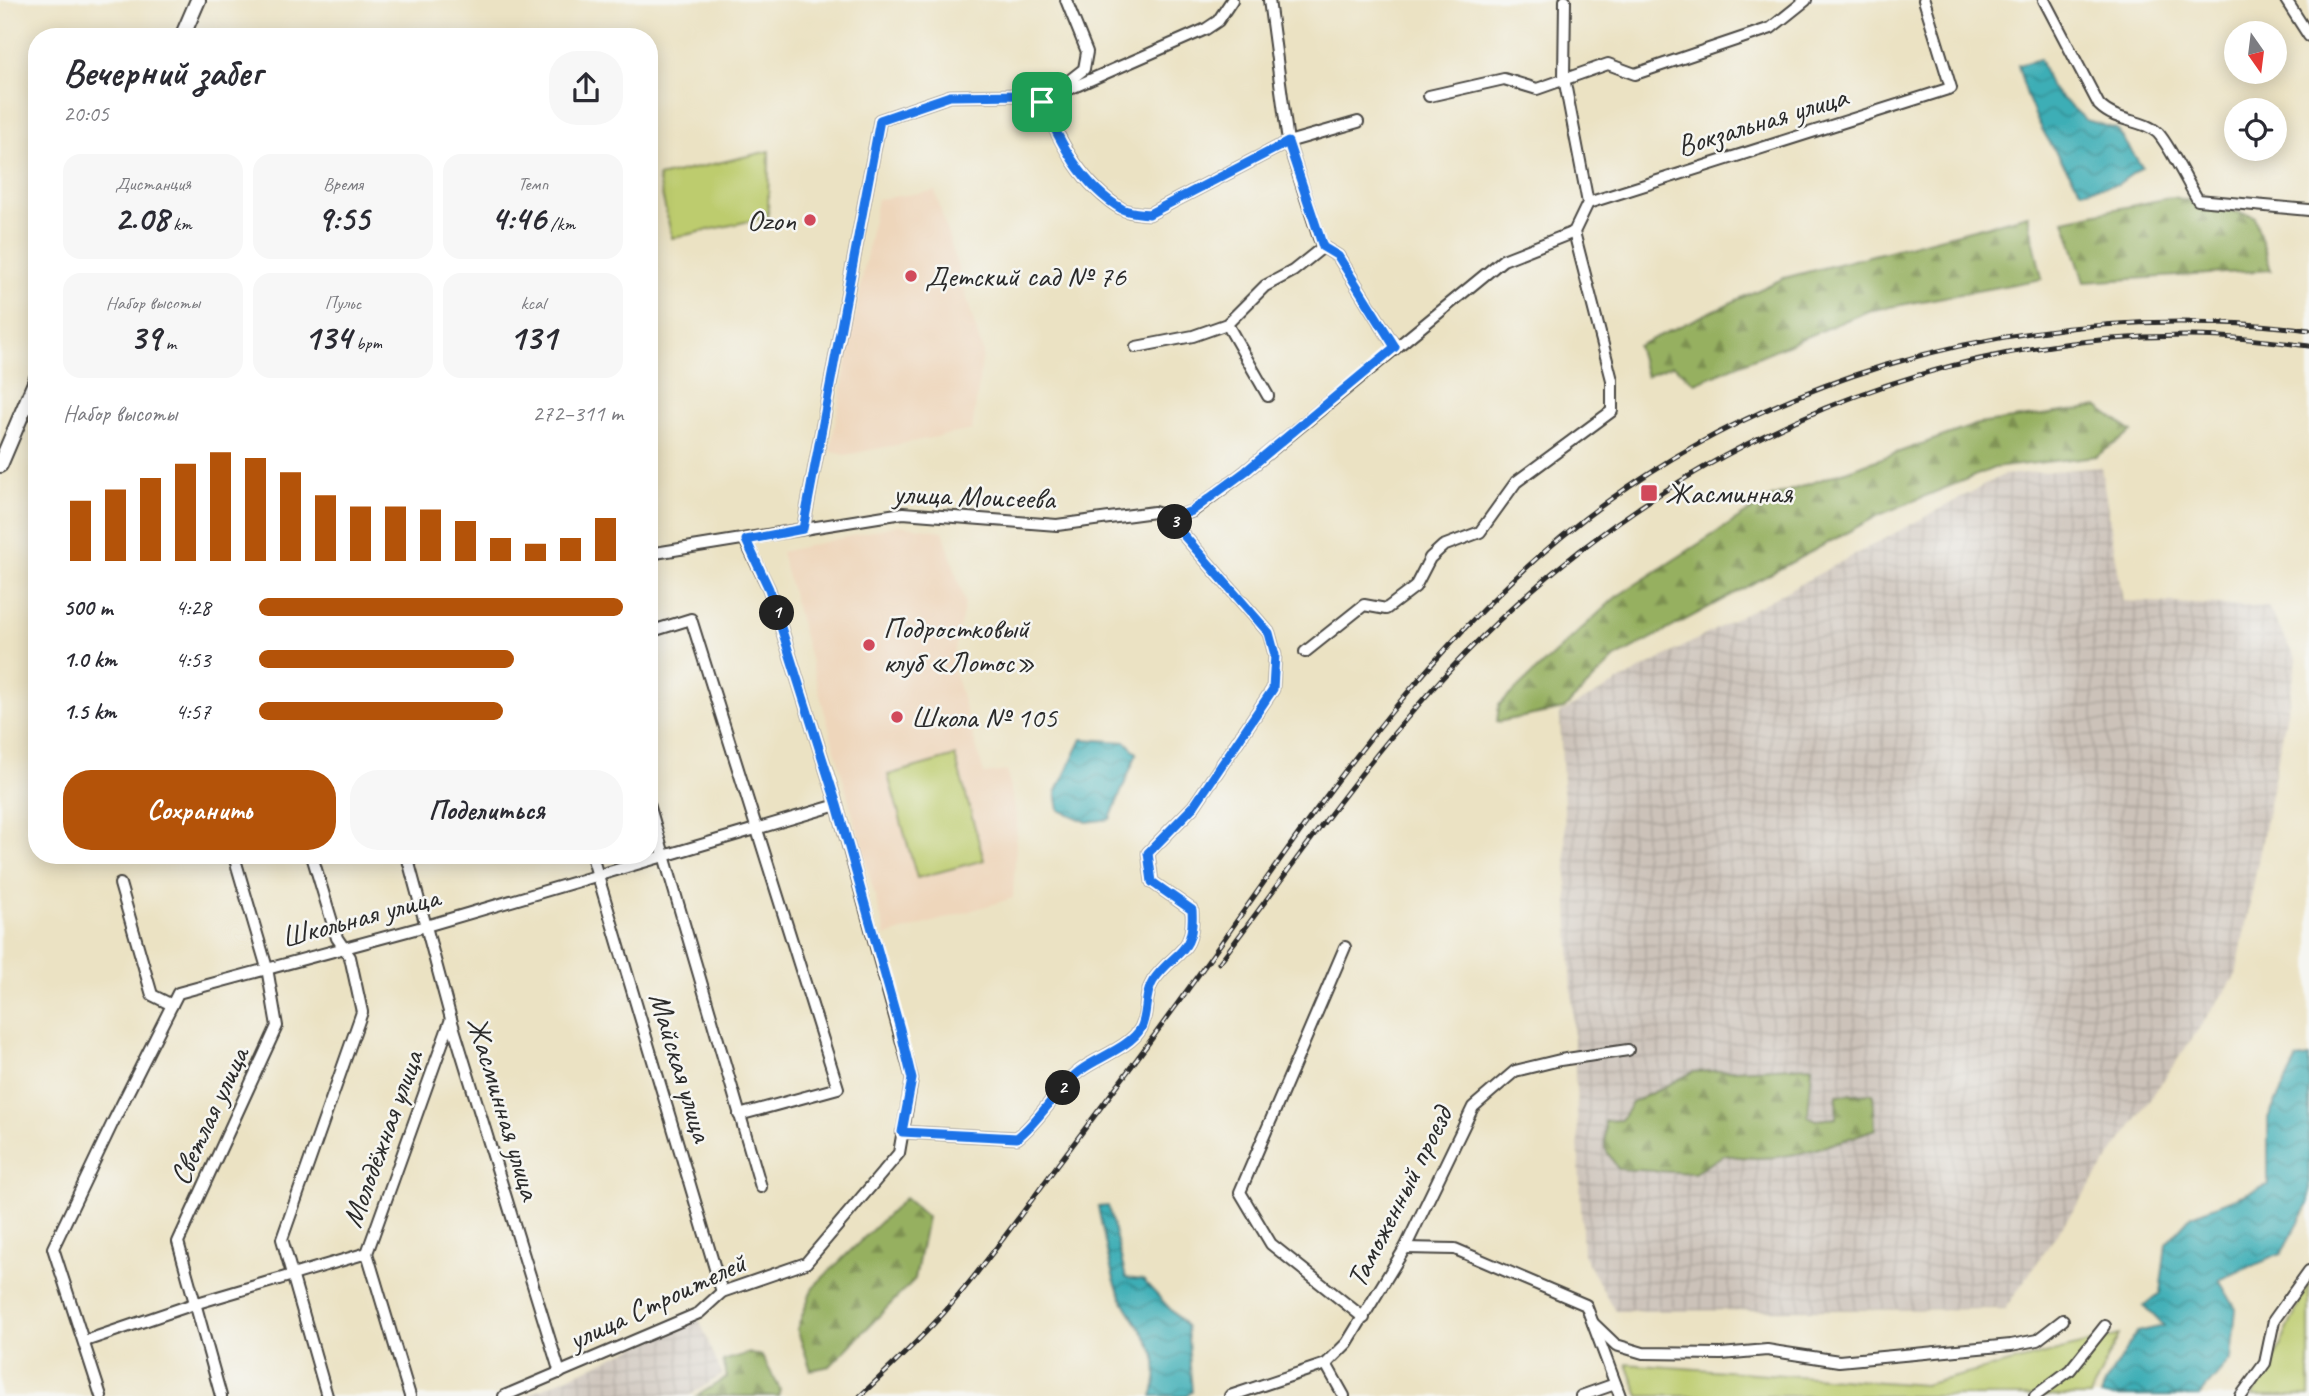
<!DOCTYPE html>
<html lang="ru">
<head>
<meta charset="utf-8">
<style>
  body { margin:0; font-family:Caveat,sans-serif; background:#f7f7f7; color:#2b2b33; height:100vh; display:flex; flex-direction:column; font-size:26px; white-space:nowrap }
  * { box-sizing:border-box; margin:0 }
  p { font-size:23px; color:#7c7c81 }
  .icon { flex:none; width:38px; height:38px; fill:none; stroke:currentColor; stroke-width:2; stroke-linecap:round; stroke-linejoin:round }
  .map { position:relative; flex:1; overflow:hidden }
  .side { position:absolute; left:28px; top:28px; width:630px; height:836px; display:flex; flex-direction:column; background:#fff; border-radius:28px; box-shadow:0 4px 18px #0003 }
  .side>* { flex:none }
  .needle { width:46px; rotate:166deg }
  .buttons { position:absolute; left:2224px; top:21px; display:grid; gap:14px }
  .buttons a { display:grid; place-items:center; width:63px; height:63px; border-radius:50%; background:#fff; box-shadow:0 4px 18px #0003; font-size:35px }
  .pin { position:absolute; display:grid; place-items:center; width:60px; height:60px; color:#fff; margin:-30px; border-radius:14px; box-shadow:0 4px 10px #0006 }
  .km { position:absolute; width:35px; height:35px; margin:-18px; border-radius:50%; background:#222; color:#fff; font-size:19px; line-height:35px; text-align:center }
  .round { display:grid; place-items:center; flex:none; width:74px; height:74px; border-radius:28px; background:#f7f7f7 }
  .overview { display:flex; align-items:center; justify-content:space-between; height:119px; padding:0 35px }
  h1 { font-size:38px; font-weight:700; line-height:52px }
  .figures { display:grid; grid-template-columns:repeat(3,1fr); gap:10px; height:119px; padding:7px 35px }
  .figures div { display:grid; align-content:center; border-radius:18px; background:#f7f7f7; text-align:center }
  .figures b { font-size:35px; font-weight:700 }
  .figures small { font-size:19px; font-weight:400 }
  .figures p { font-size:19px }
  .chart { height:196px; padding:14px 35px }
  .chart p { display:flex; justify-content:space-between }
  .chart svg { width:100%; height:126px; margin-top:7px; stroke:#b45309; stroke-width:6 }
  .primary-button { display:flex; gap:14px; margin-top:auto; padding:14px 35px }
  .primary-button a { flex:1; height:80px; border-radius:28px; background:#b45309; color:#fff; font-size:28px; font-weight:700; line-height:80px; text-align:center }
  .primary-button a+a { background:#f7f7f7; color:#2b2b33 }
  ul { padding:0 35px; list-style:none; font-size:23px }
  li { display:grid; grid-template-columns:112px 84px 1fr; align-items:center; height:52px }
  li i { height:18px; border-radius:9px; background:#b45309 }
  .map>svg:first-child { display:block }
  .built { fill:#eed6bb }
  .industrial { fill:url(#industrial-grid) }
  .green { fill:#bdcc6e; stroke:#747c4c; stroke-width:2 }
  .forest { fill:url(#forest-firs); stroke:#606e46; stroke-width:2 }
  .water { fill:url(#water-waves); stroke:#346c70; stroke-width:2 }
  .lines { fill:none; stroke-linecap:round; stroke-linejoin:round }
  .minor-casing { stroke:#484642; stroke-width:14 }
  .secondary-casing { stroke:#484642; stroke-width:18 }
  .minor { stroke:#fff; stroke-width:10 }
  .secondary { stroke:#fff; stroke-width:14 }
  .rail-casing { stroke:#2b2b2b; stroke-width:5 }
  .rail { stroke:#f6f6f2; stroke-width:2.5; stroke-dasharray:8; stroke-linecap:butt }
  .route-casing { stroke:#fff; stroke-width:14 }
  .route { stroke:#1a73e8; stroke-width:9 }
  .poi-dot { fill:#d1495b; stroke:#f6f6f2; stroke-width:2.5 }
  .labels { text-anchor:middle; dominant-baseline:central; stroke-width:5; stroke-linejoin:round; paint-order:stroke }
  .street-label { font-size:30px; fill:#2b2b2b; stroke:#f6f6f2 }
  .poi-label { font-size:30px; fill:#2b2b2b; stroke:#f6f6f2; text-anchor:start }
</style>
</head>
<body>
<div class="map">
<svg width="2309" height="1396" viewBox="0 0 2309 1396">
  <defs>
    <pattern id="industrial-grid" width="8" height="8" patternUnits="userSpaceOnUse" patternTransform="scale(1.75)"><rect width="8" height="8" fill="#ccc2b9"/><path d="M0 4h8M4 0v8" fill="none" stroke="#afa79f"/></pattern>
    <pattern id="forest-firs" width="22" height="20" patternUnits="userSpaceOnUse" patternTransform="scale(1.75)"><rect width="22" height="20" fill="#96b061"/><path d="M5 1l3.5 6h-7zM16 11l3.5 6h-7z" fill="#7b8f50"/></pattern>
    <pattern id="water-waves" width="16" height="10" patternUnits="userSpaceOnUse" patternTransform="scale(1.75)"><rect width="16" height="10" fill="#3daeb6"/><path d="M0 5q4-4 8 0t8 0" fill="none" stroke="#338e94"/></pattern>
  </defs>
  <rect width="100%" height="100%" fill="#f6f6f2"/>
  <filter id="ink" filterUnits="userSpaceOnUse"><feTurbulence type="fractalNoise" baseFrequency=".0143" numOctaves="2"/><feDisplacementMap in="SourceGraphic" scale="14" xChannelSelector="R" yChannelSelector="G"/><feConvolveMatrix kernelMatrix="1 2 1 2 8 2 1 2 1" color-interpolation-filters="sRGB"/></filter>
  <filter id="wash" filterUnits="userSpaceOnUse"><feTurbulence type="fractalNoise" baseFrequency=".00686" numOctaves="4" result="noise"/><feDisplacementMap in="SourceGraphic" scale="28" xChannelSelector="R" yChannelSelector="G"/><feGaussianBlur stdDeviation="1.57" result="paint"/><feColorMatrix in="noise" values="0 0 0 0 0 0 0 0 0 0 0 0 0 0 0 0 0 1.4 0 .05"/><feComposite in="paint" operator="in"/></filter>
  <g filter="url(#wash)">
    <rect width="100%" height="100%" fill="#ebe2c3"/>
    <g class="built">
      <polygon points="935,191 983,353 972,430 845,455 830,451 877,199"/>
      <polygon points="898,525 943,531 965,603 952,663 984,774 1007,771 1017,821 1013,898 886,936 781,552"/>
    </g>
    <g class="industrial">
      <polygon points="2101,467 2123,601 2268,607 2297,660 2236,975 2005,1309 1615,1311 1583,1254 1560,713 2003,475"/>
      <polygon points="699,1319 722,1375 689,1396 525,1396"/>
    </g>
    <g class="green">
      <polygon points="769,151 768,217 672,238 658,177"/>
      <polygon points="955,756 984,860 917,878 888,775"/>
      <polygon points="2309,1281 2309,1396 2252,1396 2275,1358"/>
      <polygon points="2119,1335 2090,1396 1639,1396 1627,1364 1924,1385"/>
    </g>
    <g class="forest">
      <polygon points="2173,197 2254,216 2271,270 2084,282 2064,220"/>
      <polygon points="2028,215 2042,279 1868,311 1695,383 1673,365 1646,376 1637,346 1784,278"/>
      <polygon points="2098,407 2132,432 2096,456 1994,468 1879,515 1615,658 1564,709 1497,722 1499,705 1616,597 1772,497 1978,424"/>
      <path d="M1812 1066 1808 1116 1816 1120 1836 1118 1837 1095 1873 1093 1875 1129C1822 1148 1781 1165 1724 1155L1694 1173 1618 1169 1605 1148V1121L1621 1120 1632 1103 1693 1072Z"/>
      <polygon points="905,1198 927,1217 915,1279 830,1366 811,1370 797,1329 813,1287"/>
      <polygon points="749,1353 762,1356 780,1389 778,1396 697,1396 727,1377 723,1361"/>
    </g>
    <g class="water">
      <path d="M2040 59 2051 88 2086 120 2117 129 2142 167 2118 184 2082 191C2051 146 2031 119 2018 65Z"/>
      <polygon points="1082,739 1126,742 1137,753 1110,819 1087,822 1059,810 1056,793"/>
      <polygon points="2309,1057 2309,1204 2281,1254 2219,1280 2236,1309 2231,1359 2199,1396 2101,1396 2106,1382 2137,1332 2164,1326 2144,1306 2160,1293 2166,1244 2192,1215 2268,1185 2268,1118 2297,1059"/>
      <path d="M1108 1206 1126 1278 1143 1280 1187 1327 1192 1392 1186 1396H1152C1169 1347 1136 1333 1119 1292 1108 1266 1104 1234 1098 1207Z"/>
    </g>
  </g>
  <g filter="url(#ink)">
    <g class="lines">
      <defs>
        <g id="minor">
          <polyline points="1269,0 1288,142 1319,238 1323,247 1338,256 1395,347"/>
          <path d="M2044 0 2099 105C2117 123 2143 119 2158 133 2170 146 2188 184 2198 200L2309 210"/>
          <polyline points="2286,0 2309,36"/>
          <polyline points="1056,91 1084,69 1087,52 1066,0"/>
          <polyline points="1429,96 1504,79 1537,89 1608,64 1635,74 1771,28 1806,0"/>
          <path d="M1042 101C1060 142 1082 186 1122 209 1129 213 1141 213 1149 214L1288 142 1358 122"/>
          <polyline points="1588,203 1951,88 1924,0"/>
          <polyline points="1227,324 1268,396"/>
          <polyline points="1136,347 1193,336 1227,324 1265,286 1293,271 1323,247"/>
          <polyline points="1173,518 1193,511 1246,471 1503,260 1574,232"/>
          <polyline points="803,529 880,120 950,96 1024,95 1042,101 1206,29 1218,21 1232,0"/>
          <polyline points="649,554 903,513 1057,525 1154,512 1173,518"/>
          <polyline points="649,632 691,619 838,1088 739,1115"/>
          <polyline points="1305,652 1364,605 1386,609 1415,587 1430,558 1443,546 1480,532 1516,482 1612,411 1612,380 1574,232 1588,203 1564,78 1565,0"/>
          <polyline points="649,804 761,1187"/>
          <polyline points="312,856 337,938 350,957 362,1012 282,1239 327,1396"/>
          <polyline points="407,856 451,1019 560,1373"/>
          <polyline points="592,856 722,1292"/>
          <polyline points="120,884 152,995 172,1005"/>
          <polyline points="1345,947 1240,1192 1271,1244 1364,1318"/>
          <path d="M902 1132 1017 1138C1043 1118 1057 1086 1084 1068 1100 1057 1131 1046 1141 1028 1148 1014 1144 995 1153 981 1174 950 1195 956 1192 910L1152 882 1148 853 1194 806 1273 689 1275 655 1269 633 1180 531 1173 518"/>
          <polyline points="1405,1248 1455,1249 1586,1305 1620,1396"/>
          <polyline points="1593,1323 1616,1345 1643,1353 1721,1354 1767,1350 1839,1361 2011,1345 2037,1340 2063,1320"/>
          <polyline points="85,1341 194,1304 367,1253"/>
          <polyline points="1326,1364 1344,1396"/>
          <polyline points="101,1396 53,1248 113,1122 178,993 426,926 837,805"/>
          <polyline points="221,1396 178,1242 277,1026 267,968 234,856"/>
          <polyline points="410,1396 367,1253 451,1019"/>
          <polyline points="504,1396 699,1313 722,1292 806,1263 899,1153 912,1079 837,805 769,589 745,540"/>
          <polyline points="1230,1396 1326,1364 1347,1343 1405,1248 1473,1107 1515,1071 1560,1060 1628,1050"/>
          <polyline points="1581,1396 1615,1384"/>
          <polyline points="2035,1396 2070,1370 2105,1326"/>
          <polyline points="2241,1396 2265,1363 2274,1320 2309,1271"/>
        </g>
        <g id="secondary">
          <polyline points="182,37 198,0"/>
          <polyline points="0,465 37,378"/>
        </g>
      </defs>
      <use href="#minor" class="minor-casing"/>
      <use href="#secondary" class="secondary-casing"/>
      <use href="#minor" class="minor"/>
      <use href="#secondary" class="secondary"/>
      <defs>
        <g id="rail">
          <path d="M1219 963C1298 859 1373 749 1464 655 1654 458 1914 335 2189 336 2229 336 2269 341 2309 346"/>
          <path d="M860 1396C888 1370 916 1343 942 1315 984 1267 1021 1214 1059 1163 1115 1089 1170 1015 1224 939 1335 781 1450 615 1608 501 1691 441 1785 396 1883 366 2023 324 2164 312 2309 330"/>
        </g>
      </defs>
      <use href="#rail" class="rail-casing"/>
      <use href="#rail" class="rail"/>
    </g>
  </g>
  <g class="lines" filter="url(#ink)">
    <defs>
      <path id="route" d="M1024 95 1042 102C1060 142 1082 186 1122 209 1130 213 1141 213 1149 214L1288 142 1323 247 1338 256 1395 347 1246 471 1192 511 1173 518 1180 531 1269 633 1275 655 1273 689 1194 806 1148 853 1152 882 1192 910C1195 956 1174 950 1153 981 1144 995 1148 1014 1141 1028 1131 1046 1100 1057 1084 1068 1057 1086 1043 1118 1017 1138L902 1132 912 1079 900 1029 837 805 769 589 746 540 803 529 880 120 950 96Z"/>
    </defs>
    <use href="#route" class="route-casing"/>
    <use href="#route" class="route"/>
  </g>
  <g class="poi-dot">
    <circle cx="810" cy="220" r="7"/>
    <circle cx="911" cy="276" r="7"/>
    <rect x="1640" y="484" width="18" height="18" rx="3.5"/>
    <circle cx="869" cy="645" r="7"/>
    <circle cx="897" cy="717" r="7"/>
  </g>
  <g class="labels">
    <g class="street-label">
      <text transform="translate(1762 121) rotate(-17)">Вокзальная улица</text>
      <text transform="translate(974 496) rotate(2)">улица Моисеева</text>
      <text transform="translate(360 917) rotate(-15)">Школьная улица</text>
      <text transform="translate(681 1067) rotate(73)">Майская улица</text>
      <text transform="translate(504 1108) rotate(73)">Жасминная улица</text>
      <text transform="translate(209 1116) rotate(-65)">Светлая улица</text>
      <text transform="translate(382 1139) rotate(-70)">Молодёжная улица</text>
      <text transform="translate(1399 1197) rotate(-63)">Таможенный проезд</text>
      <text transform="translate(657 1301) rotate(-25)">улица Строителей</text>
    </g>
    <g class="poi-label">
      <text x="796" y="220" text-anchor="end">Ozon</text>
      <text x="925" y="276">Детский сад № 76</text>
      <text x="1665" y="493">Жасминная</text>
      <text x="883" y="628">Подростковый<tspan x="883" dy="34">клуб «Лотос»</tspan></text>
      <text x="911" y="717">Школа № 105</text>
    </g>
  </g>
</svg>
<div class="buttons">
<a><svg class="needle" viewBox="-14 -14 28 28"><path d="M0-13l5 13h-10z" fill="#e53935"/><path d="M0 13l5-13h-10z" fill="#7c7c81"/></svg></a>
<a><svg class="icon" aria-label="locate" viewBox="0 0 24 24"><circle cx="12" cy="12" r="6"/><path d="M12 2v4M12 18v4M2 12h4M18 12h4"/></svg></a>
</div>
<div class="pin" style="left:1042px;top:102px;background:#1e9e55"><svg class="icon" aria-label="arrive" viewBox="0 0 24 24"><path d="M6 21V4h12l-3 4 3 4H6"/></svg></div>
<b class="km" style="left:777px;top:613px">1</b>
<b class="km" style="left:1063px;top:1088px">2</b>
<b class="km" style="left:1175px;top:522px">3</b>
<section class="side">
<div class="overview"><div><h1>Вечерний забег</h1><p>20:05</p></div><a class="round"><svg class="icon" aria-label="share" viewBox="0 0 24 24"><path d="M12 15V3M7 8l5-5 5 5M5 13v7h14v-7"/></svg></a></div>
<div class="figures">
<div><p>Дистанция</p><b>2.08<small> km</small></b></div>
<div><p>Время</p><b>9:55</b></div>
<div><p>Темп</p><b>4:46<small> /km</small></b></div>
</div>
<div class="figures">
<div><p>Набор высоты</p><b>39<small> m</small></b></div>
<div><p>Пульс</p><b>134<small> bpm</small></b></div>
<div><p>kcal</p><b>131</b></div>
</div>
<div class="chart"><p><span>Набор высоты</span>272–311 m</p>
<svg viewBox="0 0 160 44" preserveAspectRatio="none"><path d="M5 44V23M15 44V19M25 44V15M35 44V10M45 44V6M55 44V8M65 44V13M75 44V21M85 44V25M95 44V25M105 44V26M115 44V30M125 44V36M135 44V38M145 44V36M155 44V29"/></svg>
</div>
<ul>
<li><b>500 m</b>4:28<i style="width:100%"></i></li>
<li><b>1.0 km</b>4:53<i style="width:70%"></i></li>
<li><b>1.5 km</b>4:57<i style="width:67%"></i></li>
</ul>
<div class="primary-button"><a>Сохранить</a><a>Поделиться</a></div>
</section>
</div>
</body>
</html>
